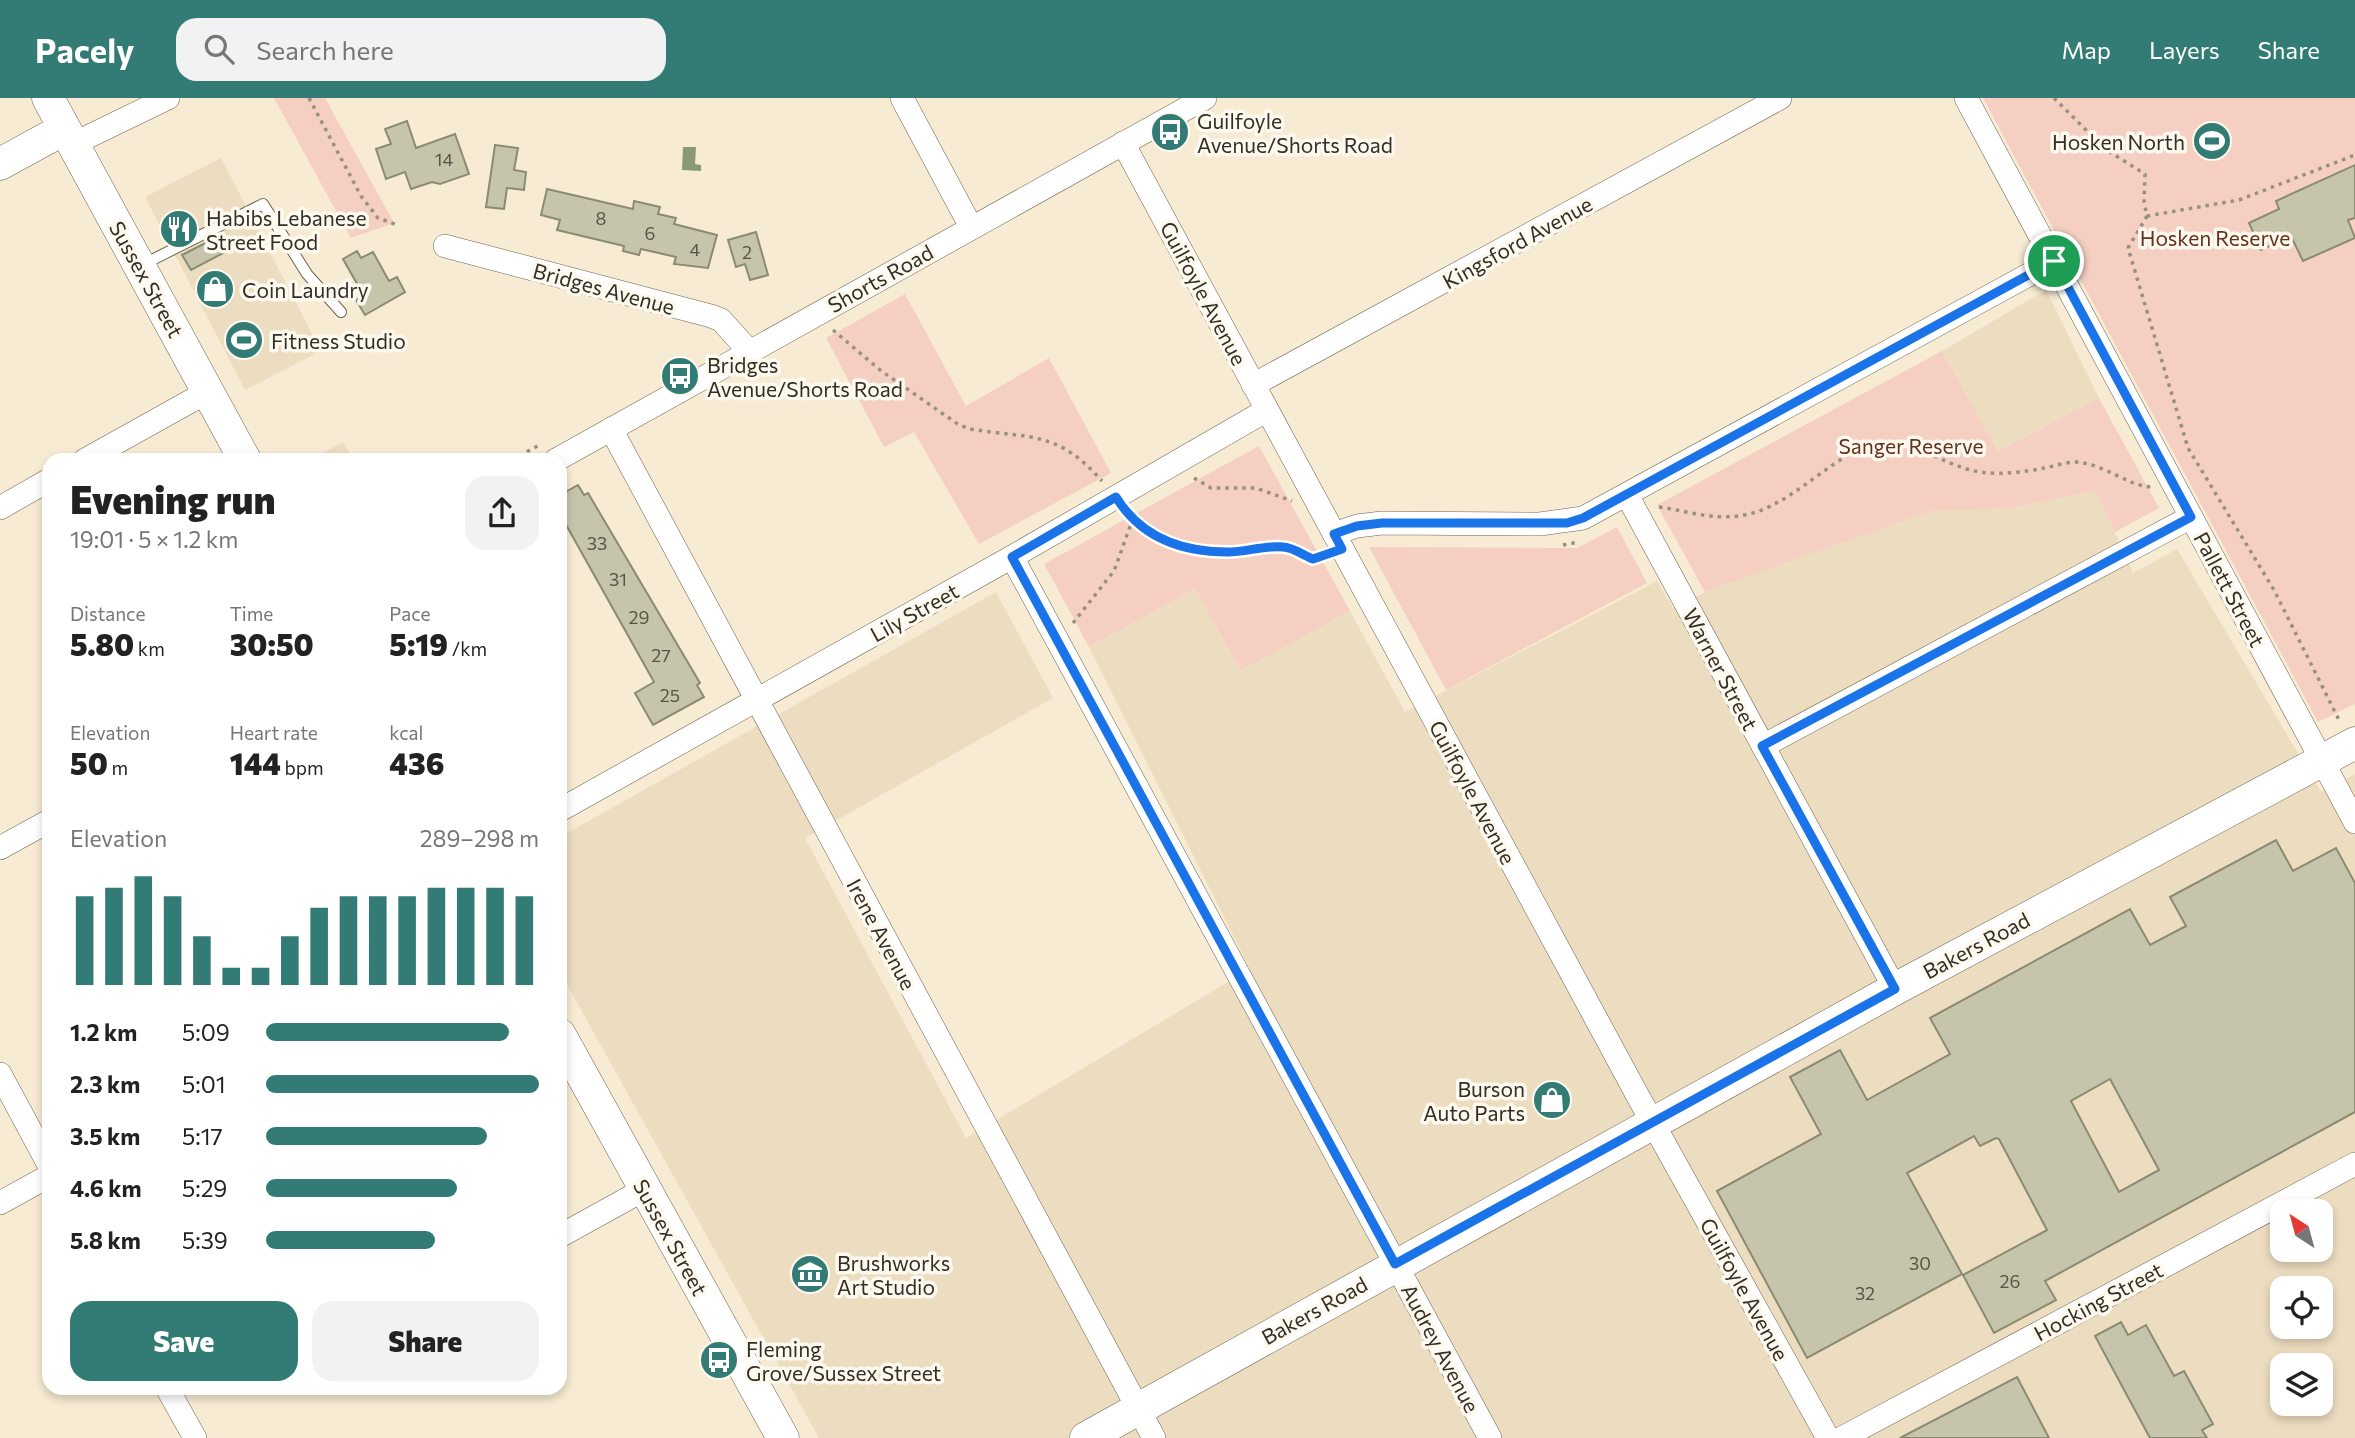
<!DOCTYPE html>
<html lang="en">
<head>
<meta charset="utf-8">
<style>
  body { margin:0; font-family:Commissioner,sans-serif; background:#f2f2f2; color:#222; height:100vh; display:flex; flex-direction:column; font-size:26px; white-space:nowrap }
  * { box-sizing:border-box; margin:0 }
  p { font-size:23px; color:#767676 }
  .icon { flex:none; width:38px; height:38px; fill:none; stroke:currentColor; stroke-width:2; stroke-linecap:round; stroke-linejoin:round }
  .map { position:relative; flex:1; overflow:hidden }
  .panel { position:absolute; left:42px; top:355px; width:525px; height:942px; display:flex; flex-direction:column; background:#fff; border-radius:21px; box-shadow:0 4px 10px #0003 }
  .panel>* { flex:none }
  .needle { width:46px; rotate:324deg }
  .fabs { position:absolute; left:2270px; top:1101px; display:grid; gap:14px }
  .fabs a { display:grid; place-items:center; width:63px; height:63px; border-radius:14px; background:#fff; box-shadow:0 4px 10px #0003; font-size:35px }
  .pin { position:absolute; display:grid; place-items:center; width:60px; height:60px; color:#fff; margin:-30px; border:4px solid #fff; border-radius:50%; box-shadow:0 2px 7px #0007 }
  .round { display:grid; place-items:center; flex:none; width:74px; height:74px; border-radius:21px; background:#f2f2f2 }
  .summary { display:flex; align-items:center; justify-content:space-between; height:119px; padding:0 28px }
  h1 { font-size:38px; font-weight:800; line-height:52px }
  .stats { display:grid; grid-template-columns:repeat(3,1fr); gap:10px; height:119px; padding:7px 28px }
  .stats div { display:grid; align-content:center }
  .stats b { font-size:30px; font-weight:800 }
  .stats small { font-size:19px; font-weight:400 }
  .stats p { font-size:19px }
  .chart { height:196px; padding:14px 28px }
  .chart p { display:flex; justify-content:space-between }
  .chart svg { width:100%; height:126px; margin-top:7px; stroke:#337b75; stroke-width:6 }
  .primary-button { display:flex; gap:14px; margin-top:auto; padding:14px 28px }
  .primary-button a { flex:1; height:80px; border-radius:21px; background:#337b75; color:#fff; font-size:28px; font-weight:800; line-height:80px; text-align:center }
  .primary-button a+a { background:#f2f2f2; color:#222 }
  ul { padding:0 28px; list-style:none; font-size:23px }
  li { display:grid; grid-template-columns:112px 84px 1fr; align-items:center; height:52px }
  li i { height:18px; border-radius:9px; background:#337b75 }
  header { display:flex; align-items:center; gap:42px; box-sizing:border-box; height:98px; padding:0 35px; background:#337b75; color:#fff }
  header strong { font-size:33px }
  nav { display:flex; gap:38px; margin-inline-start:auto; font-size:24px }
  .search { width:490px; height:63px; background:#f2f2f2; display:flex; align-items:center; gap:18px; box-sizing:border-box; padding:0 24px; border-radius:21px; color:#767676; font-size:26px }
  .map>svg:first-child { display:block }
  .built { fill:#edddc0; fill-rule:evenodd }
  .green { fill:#f5d0c2 }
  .water { fill:#8a9875 }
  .building { fill:#c6c5ac; stroke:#8b8a72; stroke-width:2; fill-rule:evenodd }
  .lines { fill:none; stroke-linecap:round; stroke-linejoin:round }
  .lane-casing { stroke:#6d634e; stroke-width:12 }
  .street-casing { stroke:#6d634e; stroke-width:24 }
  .secondary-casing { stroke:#6d634e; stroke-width:33 }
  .path { stroke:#999180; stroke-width:3.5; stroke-dasharray:3.5 5; stroke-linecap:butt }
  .lane { stroke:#fff; stroke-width:10 }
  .street { stroke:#fff; stroke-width:23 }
  .secondary { stroke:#fff; stroke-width:32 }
  .route-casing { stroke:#fff; stroke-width:14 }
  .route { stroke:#1a73e8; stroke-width:9 }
  .labels { text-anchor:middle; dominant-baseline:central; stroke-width:7; stroke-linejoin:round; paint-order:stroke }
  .number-label { font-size:18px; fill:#575447 }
  .poi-label { font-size:21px; fill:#322e25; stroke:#fef9ef; text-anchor:start }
  .park-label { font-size:21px; fill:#66311c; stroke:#fef9ef }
  .street-label { font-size:21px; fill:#322e25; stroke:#fef9ef }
</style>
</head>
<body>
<header>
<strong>Pacely</strong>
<div class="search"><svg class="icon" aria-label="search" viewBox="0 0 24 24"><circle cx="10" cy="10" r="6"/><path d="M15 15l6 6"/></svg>Search here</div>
<nav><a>Map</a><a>Layers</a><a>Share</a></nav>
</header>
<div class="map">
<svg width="2355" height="1340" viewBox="0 0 2355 1340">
  <rect width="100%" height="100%" fill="#f7ebd3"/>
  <g class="built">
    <polygon points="221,60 321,253 245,292 145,99"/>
    <polygon points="2046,192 2099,300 1998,353 1942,253"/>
    <polygon points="343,344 353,362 310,362"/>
    <path d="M2096 393 2133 475 2177 451 2321 694 2355 676V1340H819L560 874V739L996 494 1053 600 805 740 966 1040 1250 871 1089 549 1195 491 1241 573 1350 513 1405 614 1657 483 1673 510 1705 494 1931 413 2008 411ZM2282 1113H2320V1152H2282ZM2282 1190H2320V1228H2282ZM2282 1267H2320V1306H2282Z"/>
  </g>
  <g class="green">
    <polygon points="274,0 325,0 394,125 351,140"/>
    <polygon points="1983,0 2355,0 2355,606 2318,624"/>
    <polygon points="905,196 966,308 1049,260 1111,375 979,446 914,334 884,349 826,240"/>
    <polygon points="1942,253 1998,353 2099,300 2159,410 2115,434 2095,393 2008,411 1931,413 1705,494 1657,407"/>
    <polygon points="1259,348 1350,513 1241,573 1195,491 1089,549 1044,466"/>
    <polygon points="1617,429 1647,485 1446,592 1369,449 1577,450"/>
  </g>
  <polygon class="water" points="683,49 696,49 695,66 701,67 701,73 682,72"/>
  <g class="building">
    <polygon points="407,23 416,50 455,36 469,76 440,86 432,84 411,91 405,74 386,81 376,51 391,46 385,31"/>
    <polygon points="495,47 518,50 514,72 526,74 524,92 507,90 504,111 486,109"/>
    <polygon points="2355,67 2355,120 2348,122 2355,140 2303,163 2291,138 2261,152 2249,125 2279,111 2276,103"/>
    <polygon points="547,91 633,111 634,103 660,109 658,116 676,120 674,126 717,137 708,170 674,166 676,159 641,151 639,157 623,153 624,148 557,132 560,122 541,117"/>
    <polygon points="756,134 768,177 750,182 745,166 736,169 728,142"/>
    <polygon points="219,138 227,153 191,172 182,157"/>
    <polygon points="357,153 361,160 373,154 389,183 397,179 405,194 365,217 356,202 364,198 343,161"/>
    <polygon points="578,387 584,397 588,395 700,585 697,587 704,599 653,627 635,595 654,584 560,416 560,397"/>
    <path d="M2276 742 2293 773 2336 750 2355 785V1014L2045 1183 2056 1202 1994 1235 1963 1177 2047 1132 1999 1041 1996 1040 1980 1048 1974 1038 1907 1075 1962 1176 1807 1260 1717 1093 1821 1036 1790 979 1840 952 1867 1002 1950 956 1930 920 2130 811 2150 847 2186 828 2170 799ZM2110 981 2159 1072 2119 1094 2071 1003Z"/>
    <polygon points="2121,1224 2128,1237 2146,1227 2174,1278 2184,1273 2213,1326 2202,1332 2207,1340 2150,1340 2095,1238"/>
    <polygon points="2017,1279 2049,1340 1900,1340"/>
  </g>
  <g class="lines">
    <defs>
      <polyline id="lane" points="144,166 263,106 307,176 341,214"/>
      <g id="street">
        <polyline points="902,0 971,129"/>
        <polyline points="1966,0 2355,724"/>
        <polyline points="1123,45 1640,1002 1828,1340"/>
        <polyline points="73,46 168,0"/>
        <polyline points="445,148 711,218 721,222 749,253"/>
        <polyline points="1253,287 1780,0"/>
        <polyline points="611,331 1154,1340"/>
        <polyline points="85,362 207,294"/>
        <polyline points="556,362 1205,0"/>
        <polyline points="1627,397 1895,891"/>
        <polyline points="0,410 49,382"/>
        <polyline points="1334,436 1357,428 1382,425 1540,426 1583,420 2054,163"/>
        <polyline points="1012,459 1490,1340"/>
        <polyline points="1763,648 2191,419"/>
        <polyline points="560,712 1012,459 1267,312"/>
        <polyline points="0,750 49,723"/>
        <polyline points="0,976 49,1067"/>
        <polyline points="0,1105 49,1078"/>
        <polyline points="560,1138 645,1091"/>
        <polyline points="167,1290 195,1340"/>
        <polyline points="1842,1340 2355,1066"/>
      </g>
      <g id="secondary">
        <polyline points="48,0 245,362"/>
        <polyline points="0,66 64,31"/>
        <polyline points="560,937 783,1340"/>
        <polyline points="1086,1340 1895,891 2355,645"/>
      </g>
    </defs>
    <use href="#lane" class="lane-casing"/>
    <use href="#street" class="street-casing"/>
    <use href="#secondary" class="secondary-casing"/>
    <g class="path">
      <polyline points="309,0 361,98 378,120 397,127"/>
      <polyline points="2054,0 2105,51 2145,76 2144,104 2147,118 2239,102 2355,57"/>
      <polyline points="2147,118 2128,150 2188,350 2274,492 2340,624"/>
      <path d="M833 232 880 272 959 327 970 331C1031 341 1057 332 1102 383"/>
      <polyline points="512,362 541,346"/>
      <polyline points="1194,380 1211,390 1256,390 1292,403"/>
      <path d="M1659 409C1688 413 1715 423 1744 417 1796 408 1842 345 1884 345 1920 344 1946 369 1980 374 2000 377 2025 374 2044 370 2055 368 2066 364 2076 364 2105 366 2128 388 2151 389"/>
      <path d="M1127 417C1149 444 1194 454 1227 454 1246 455 1264 448 1282 449 1297 450 1307 465 1323 459"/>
      <polyline points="1563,447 1579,444"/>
      <polyline points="1073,525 1114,473 1132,423"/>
    </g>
    <use href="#lane" class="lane"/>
    <use href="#street" class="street"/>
    <use href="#secondary" class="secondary"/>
  </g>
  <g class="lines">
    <defs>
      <path id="route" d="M2054 163 2191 419 1762 648 1895 891 1395 1166 1012 459 1116 399C1141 440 1181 454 1228 454 1246 454 1265 447 1283 449 1293 449 1304 458 1313 461L1342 451 1334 436 1357 428 1382 425H1567L1583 420Z"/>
    </defs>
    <use href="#route" class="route-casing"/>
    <use href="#route" class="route"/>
  </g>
  <defs>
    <symbol id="bus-disc" viewBox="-11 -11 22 22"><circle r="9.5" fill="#337b75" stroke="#fef9ef"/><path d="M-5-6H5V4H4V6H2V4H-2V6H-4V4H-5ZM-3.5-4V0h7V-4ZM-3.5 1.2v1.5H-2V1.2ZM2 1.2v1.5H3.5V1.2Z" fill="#fff"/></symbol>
    <symbol id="stadium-disc" viewBox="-11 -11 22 22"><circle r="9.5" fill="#337b75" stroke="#fef9ef"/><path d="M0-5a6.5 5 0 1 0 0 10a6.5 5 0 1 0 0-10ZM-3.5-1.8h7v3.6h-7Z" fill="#fff"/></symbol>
    <symbol id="restaurant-disc" viewBox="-11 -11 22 22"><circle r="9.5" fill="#337b75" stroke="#fef9ef"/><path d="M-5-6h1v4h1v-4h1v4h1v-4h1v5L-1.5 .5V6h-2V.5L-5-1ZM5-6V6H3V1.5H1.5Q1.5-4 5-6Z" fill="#fff"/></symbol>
    <symbol id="shop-disc" viewBox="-11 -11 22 22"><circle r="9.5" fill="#337b75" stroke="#fef9ef"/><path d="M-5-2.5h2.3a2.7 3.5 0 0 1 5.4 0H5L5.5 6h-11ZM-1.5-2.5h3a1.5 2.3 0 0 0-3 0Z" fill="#fff"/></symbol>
    <symbol id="museum-disc" viewBox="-11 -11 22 22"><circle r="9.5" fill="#337b75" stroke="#fef9ef"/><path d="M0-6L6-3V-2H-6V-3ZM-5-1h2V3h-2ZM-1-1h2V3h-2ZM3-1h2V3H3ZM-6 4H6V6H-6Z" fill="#fff"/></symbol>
  </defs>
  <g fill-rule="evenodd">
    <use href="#bus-disc" x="1148" y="12" width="44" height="44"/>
    <use href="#stadium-disc" x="2190" y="21" width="44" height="44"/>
    <use href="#restaurant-disc" x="157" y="109" width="44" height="44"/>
    <use href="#shop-disc" x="193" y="169" width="44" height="44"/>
    <use href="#stadium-disc" x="222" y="220" width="44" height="44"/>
    <use href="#bus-disc" x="658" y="256" width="44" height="44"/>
    <use href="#shop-disc" x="1530" y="980" width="44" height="44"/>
    <use href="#museum-disc" x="788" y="1154" width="44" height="44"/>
    <use href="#bus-disc" x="697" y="1240" width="44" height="44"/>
  </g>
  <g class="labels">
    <g class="number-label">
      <text x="444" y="61">14</text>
      <text x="601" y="120">8</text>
      <text x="650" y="135">6</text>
      <text x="695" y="151">4</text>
      <text x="747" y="154">2</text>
      <text x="597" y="445">33</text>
      <text x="618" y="481">31</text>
      <text x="639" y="519">29</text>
      <text x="661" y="557">27</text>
      <text x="670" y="597">25</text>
      <text x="1920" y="1165">30</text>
      <text x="2010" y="1183">26</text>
      <text x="1865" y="1195">32</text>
    </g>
    <g class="poi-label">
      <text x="1197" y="22">Guilfoyle<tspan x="1197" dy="24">Avenue/Shorts Road</tspan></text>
      <text x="2185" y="43" text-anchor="end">Hosken North</text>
      <text x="206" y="119">Habibs Lebanese<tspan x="206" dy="24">Street Food</tspan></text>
      <text x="242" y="191">Coin Laundry</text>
      <text x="271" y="242">Fitness Studio</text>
      <text x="707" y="266">Bridges<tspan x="707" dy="24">Avenue/Shorts Road</tspan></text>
      <text x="1525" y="990" text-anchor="end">Burson<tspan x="1525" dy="24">Auto Parts</tspan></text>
      <text x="837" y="1164">Brushworks<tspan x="837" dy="24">Art Studio</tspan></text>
      <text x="746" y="1250">Fleming<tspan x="746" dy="24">Grove/Sussex Street</tspan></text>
    </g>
    <g class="park-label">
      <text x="2215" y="139">Hosken Reserve</text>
      <text x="1911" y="347">Sanger Reserve</text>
    </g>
    <g class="street-label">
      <text transform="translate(1517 144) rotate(-29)">Kingsford Avenue</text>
      <text transform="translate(880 180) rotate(-29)">Shorts Road</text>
      <text transform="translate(147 181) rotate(61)">Sussex Street</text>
      <text transform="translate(604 190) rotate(15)">Bridges Avenue</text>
      <text transform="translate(1204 195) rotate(62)">Guilfoyle Avenue</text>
      <text transform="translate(2230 491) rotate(62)">Pallett Street</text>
      <text transform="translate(914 514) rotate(-29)">Lily Street</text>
      <text transform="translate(1721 571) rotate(62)">Warner Street</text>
      <text transform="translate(1473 694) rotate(62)">Guilfoyle Avenue</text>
      <text transform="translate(882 836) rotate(62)">Irene Avenue</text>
      <text transform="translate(1976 847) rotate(-28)">Bakers Road</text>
      <text transform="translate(671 1139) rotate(61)">Sussex Street</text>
      <text transform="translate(1745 1191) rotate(61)">Guilfoyle Avenue</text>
      <text transform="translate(2098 1203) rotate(-28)">Hocking Street</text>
      <text transform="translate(1314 1212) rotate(-29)">Bakers Road</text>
      <text transform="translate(1441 1250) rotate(62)">Audrey Avenue</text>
    </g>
  </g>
</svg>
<div class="fabs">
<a><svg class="needle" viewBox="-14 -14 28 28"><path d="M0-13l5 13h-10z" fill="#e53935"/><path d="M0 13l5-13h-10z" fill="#767676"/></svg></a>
<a><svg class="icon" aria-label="locate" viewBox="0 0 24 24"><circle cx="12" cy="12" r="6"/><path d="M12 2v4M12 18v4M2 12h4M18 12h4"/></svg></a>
<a><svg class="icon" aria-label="layers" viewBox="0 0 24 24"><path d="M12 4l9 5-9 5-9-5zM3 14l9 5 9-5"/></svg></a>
</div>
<div class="pin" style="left:2054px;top:163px;background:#1e9e55"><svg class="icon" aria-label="arrive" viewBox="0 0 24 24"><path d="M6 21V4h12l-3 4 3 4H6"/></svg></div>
<section class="panel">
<div class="summary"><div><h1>Evening run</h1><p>19:01 · 5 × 1.2 km</p></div><a class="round"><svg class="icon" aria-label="share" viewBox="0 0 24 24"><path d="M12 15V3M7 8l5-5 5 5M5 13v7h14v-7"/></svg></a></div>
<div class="stats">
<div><p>Distance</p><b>5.80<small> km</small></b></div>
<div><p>Time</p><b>30:50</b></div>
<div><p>Pace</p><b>5:19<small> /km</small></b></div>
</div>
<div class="stats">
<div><p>Elevation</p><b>50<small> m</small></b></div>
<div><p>Heart rate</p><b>144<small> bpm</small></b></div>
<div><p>kcal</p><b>436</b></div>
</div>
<div class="chart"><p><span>Elevation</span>289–298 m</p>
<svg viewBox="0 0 160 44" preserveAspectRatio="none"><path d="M5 44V13M15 44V10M25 44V6M35 44V13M45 44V27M55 44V38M65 44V38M75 44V27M85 44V17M95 44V13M105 44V13M115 44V13M125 44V10M135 44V10M145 44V10M155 44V13"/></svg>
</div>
<ul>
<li><b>1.2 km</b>5:09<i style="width:89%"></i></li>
<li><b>2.3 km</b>5:01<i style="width:100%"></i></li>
<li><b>3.5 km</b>5:17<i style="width:81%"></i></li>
<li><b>4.6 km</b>5:29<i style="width:70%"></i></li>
<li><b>5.8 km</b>5:39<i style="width:62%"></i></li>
</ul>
<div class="primary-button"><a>Save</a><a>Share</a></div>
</section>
</div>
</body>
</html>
